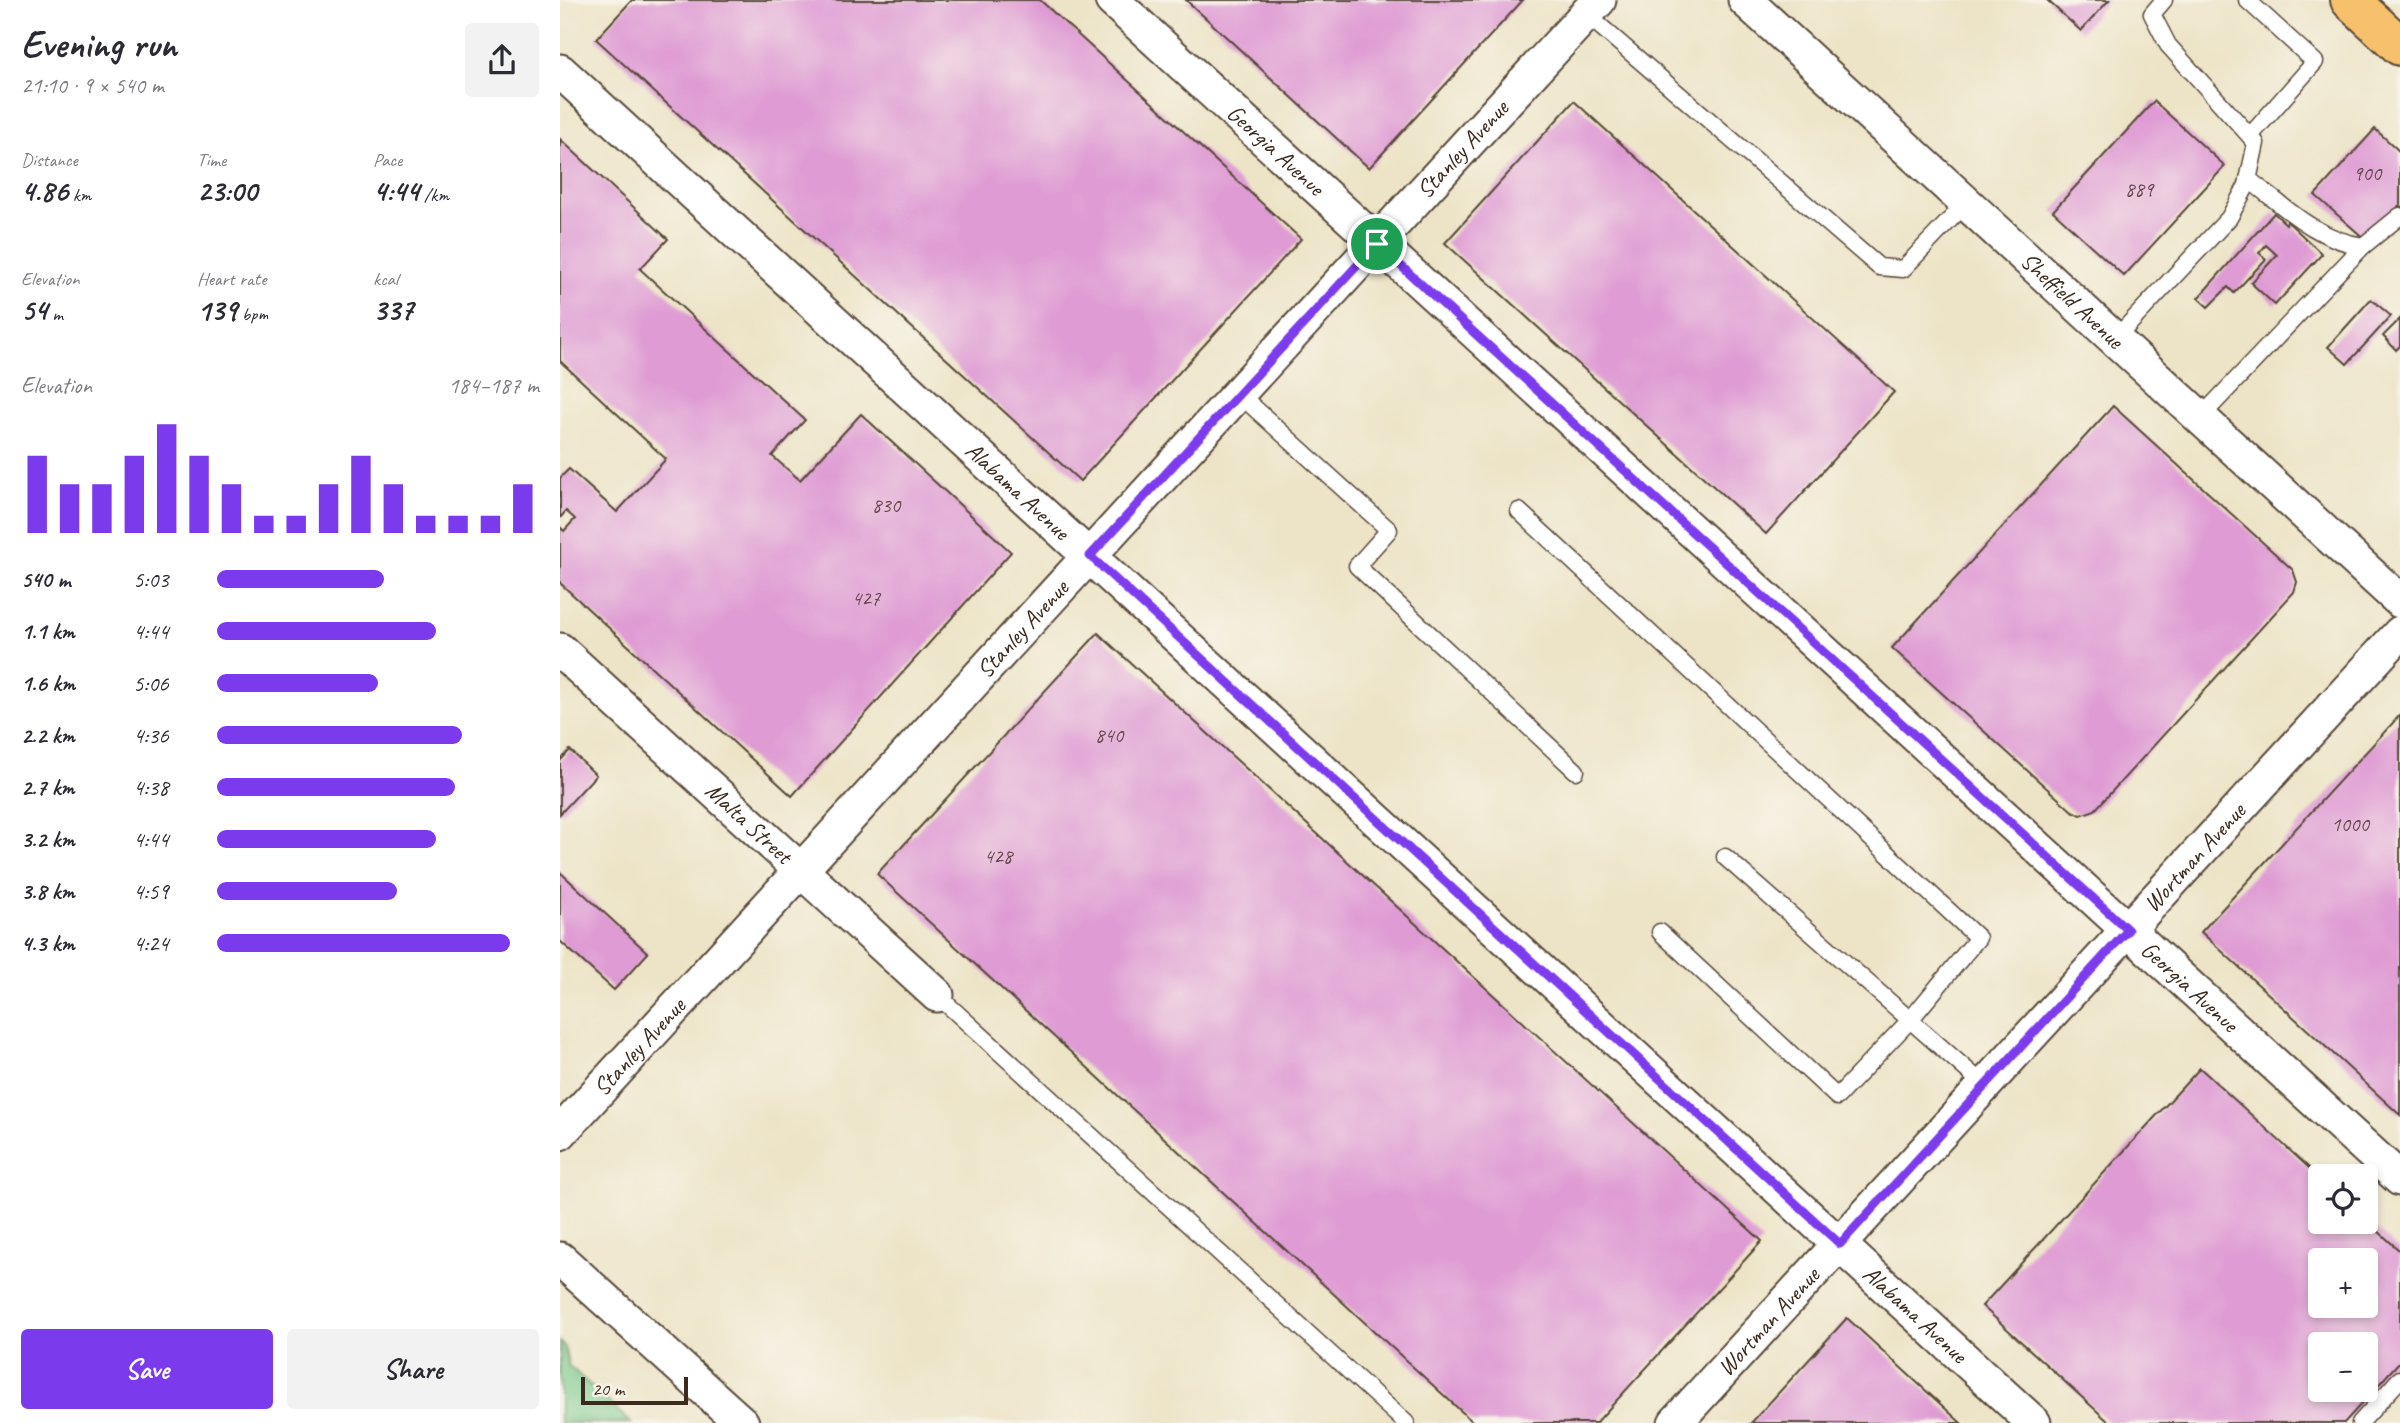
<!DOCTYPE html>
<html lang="en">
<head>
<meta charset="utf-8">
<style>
  body { margin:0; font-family:Caveat,sans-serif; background:#f2f2f3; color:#2b2b33; height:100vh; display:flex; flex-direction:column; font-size:26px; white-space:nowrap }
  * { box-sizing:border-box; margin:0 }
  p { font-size:23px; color:#7c7c81 }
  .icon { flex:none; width:38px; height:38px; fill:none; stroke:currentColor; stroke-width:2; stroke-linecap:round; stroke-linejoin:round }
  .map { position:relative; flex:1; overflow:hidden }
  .side { display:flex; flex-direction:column; background:#fff; width:560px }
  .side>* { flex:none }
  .fabs { position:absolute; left:1748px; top:1164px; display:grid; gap:14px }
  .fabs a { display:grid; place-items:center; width:70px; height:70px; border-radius:7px; background:#fff; box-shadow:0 4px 10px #0003; font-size:35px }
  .scale { position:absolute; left:21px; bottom:18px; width:107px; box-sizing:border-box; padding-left:7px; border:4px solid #3b2a1e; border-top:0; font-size:19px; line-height:24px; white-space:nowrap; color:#3b2a1e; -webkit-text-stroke:5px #f7f3e8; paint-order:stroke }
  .pin { position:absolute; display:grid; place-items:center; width:60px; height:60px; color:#fff; margin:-30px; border:4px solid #fff; border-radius:50%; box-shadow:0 2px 7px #0007 }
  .round { display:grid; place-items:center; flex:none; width:74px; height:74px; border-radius:7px; background:#f2f2f3 }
  .summary { display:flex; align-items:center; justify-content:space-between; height:119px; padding:0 21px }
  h1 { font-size:38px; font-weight:700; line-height:52px }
  .stats { display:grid; grid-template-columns:repeat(3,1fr); gap:10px; height:119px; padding:7px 21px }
  .stats div { display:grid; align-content:center }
  .stats b { font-size:30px; font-weight:700 }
  .stats small { font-size:19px; font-weight:400 }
  .stats p { font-size:19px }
  .chart { height:196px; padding:14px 21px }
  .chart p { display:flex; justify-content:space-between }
  .chart svg { width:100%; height:126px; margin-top:7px; stroke:#7c3aed; stroke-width:6 }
  .button { display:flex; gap:14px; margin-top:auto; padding:14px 21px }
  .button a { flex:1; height:80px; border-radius:7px; background:#7c3aed; color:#fff; font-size:28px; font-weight:700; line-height:80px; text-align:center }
  .button a+a { background:#f2f2f3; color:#2b2b33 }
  ul { padding:0 21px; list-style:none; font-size:23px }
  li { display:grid; grid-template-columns:112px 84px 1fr; align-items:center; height:52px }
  li i { height:18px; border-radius:9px; background:#7c3aed }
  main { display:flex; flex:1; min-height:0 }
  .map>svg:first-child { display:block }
  .green { fill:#77c788; stroke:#597853; stroke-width:2 }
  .building { fill:#df9bd4; fill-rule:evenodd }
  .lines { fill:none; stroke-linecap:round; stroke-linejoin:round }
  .lane-casing { stroke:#564637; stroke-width:19 }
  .street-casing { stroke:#564637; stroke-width:37 }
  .primary-casing { stroke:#564637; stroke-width:42 }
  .lane { stroke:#fff; stroke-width:16 }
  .street { stroke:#fff; stroke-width:33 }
  .primary { stroke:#f7c06c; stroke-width:38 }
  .route-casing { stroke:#fff; stroke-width:14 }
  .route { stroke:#7c3aed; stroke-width:9 }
  .labels { text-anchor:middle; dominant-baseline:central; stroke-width:5; stroke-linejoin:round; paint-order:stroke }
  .number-label { font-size:21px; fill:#64464c }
  .street-label { font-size:24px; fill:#3b2a1e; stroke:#f7f3e8 }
</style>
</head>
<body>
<main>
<section class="side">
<div class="summary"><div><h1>Evening run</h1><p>21:10 · 9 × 540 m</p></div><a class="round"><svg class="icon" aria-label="share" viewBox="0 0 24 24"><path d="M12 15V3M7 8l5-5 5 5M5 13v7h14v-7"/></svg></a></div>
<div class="stats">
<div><p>Distance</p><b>4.86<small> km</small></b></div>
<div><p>Time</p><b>23:00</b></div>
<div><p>Pace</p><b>4:44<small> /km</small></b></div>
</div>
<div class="stats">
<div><p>Elevation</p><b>54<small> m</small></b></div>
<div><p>Heart rate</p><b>139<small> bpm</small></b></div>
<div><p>kcal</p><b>337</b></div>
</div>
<div class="chart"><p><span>Elevation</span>184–187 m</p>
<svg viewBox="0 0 160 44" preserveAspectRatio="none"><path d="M5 44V17M15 44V27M25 44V27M35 44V17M45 44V6M55 44V17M65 44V27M75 44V38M85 44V38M95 44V27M105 44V17M115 44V27M125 44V38M135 44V38M145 44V38M155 44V27"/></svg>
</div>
<ul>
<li><b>540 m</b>5:03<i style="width:52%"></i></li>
<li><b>1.1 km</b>4:44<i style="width:68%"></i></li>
<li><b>1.6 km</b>5:06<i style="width:50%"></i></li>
<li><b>2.2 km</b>4:36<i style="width:76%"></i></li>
<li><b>2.7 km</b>4:38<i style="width:74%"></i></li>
<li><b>3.2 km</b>4:44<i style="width:68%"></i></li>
<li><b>3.8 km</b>4:59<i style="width:56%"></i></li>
<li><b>4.3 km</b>4:24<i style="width:91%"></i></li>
</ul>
<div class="button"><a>Save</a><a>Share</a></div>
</section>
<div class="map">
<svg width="1840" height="1423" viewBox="0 0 1840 1423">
  <rect width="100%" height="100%" fill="#f7f3e8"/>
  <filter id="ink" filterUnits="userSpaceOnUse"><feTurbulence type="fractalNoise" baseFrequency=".0143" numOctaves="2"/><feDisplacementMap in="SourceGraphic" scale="14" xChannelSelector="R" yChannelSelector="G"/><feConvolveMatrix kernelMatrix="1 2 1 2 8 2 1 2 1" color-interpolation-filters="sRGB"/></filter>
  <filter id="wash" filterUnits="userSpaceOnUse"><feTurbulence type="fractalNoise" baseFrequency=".00686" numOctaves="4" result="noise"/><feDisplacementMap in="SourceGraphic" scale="28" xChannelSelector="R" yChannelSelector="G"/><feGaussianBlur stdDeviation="1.57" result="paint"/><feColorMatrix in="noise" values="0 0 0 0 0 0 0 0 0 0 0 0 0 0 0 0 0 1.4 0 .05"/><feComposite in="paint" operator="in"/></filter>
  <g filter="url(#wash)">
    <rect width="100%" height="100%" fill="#ede4c7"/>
    <polygon class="green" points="0,1342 5,1347 8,1365 71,1423 0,1423"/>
    <g id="blocks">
      <g class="building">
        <polygon points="72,0 480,0 741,239 520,481 36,39"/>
        <polygon points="626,0 963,0 809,168"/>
        <polygon points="1487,0 1549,0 1521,31"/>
        <polygon points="1014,101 1334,392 1206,534 885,243"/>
        <polygon points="1594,101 1665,166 1564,276 1493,211"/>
        <polygon points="1815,129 1840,152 1840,205 1807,241 1755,195"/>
        <polygon points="0,139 108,239 80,269 245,420 212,456 240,480 301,414 451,552 232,796 0,583 0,527 4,531 15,519 6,511 0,518 0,478 9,469 57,512 106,459 0,361"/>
        <polygon points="1714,213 1726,224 1727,221 1762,254 1715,305 1691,283 1717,255 1706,245 1699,253 1706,259 1674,293 1668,287 1648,307 1638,298"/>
        <polygon points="1811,299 1831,316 1787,364 1768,347"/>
        <polygon points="1840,319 1840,346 1836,350 1823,336"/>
        <polygon points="1553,406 1733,570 1737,582 1734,592 1535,810 1521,815 1512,811 1332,648"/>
        <polygon points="538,633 1202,1241 1036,1423 914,1423 317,874"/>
        <polygon points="1840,715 1840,1115 1641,932"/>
        <polygon points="10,750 36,775 0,814 0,761"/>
        <polygon points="0,872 88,953 54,990 0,941"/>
        <path d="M1640 1068 1760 1178V1222H1806V1220L1840 1251V1361L1784 1423H1550L1422 1306ZM1760 1260H1806V1306H1760ZM1760 1344H1806V1390H1760Z"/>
        <polygon points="1287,1318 1401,1423 1191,1423"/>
      </g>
    </g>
  </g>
  <g filter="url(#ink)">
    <use href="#blocks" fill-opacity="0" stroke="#564637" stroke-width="2"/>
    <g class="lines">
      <defs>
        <g id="lane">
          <polyline points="1687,0 1755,62 1690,136"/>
          <polyline points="1026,14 1319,267 1343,269 1406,203"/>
          <path d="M1688 179C1724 206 1757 240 1803 246L1840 216"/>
          <polyline points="1555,339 1669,218 1687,185 1696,143 1608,45 1592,14 1604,0"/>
          <polyline points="679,394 829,530 797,566 1016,771"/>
          <polyline points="1640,418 1803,246"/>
          <polyline points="959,511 1418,938 1350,1020 1277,1097 1100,932"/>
          <polyline points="1165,857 1425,1086"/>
          <polyline points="377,995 846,1423"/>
          <polyline points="1800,1423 1840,1379"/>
        </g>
        <g id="street">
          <path id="s1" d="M552 0 1840 1179"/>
          <path id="s2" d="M1185 0 1840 601"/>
          <path id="s3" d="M0 71 1474 1423"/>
          <path id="s4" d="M0 650 377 995"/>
          <path id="s5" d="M0 1133 1039 0"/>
          <polyline points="0,1259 182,1423"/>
          <path id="s6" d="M1115 1423 1840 633"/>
        </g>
        <polyline id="primary" points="1790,0 1840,46"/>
      </defs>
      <use href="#lane" class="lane-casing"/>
      <use href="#street" class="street-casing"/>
      <use href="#primary" class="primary-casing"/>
      <use href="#lane" class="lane"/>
      <use href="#street" class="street"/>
      <use href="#primary" class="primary"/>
    </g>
  </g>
  <g class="lines" filter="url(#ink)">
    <defs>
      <polygon id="route" points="817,244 1568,930 1280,1244 530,556"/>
    </defs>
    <use href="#route" class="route-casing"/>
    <use href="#route" class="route"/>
  </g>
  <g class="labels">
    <g class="number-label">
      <text x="1807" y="173">900</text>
      <text x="1579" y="189">889</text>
      <text x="326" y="505">830</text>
      <text x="306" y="598">427</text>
      <text x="549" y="735">840</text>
      <text x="1790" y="824">1000</text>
      <text x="438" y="856">428</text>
    </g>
    <g class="street-label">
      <text stroke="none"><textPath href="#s5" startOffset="1335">Stanley Avenue</textPath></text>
      <text stroke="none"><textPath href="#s1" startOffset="222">Georgia Avenue</textPath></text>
      <text stroke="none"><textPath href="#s2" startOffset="444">Sheffield Avenue</textPath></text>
      <text stroke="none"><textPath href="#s3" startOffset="621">Alabama Avenue</textPath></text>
      <text stroke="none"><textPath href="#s5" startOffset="684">Stanley Avenue</textPath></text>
      <text stroke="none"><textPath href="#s4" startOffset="256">Malta Street</textPath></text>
      <text stroke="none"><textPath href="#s6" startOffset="768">Wortman Avenue</textPath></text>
      <text stroke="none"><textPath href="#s1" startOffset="1461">Georgia Avenue</textPath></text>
      <text stroke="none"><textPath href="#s5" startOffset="117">Stanley Avenue</textPath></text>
      <text stroke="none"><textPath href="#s3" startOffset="1839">Alabama Avenue</textPath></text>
      <text stroke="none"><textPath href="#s6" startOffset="138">Wortman Avenue</textPath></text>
    </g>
  </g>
</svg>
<div class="fabs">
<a><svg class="icon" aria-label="locate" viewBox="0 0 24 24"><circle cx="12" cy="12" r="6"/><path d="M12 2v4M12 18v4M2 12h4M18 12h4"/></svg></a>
<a>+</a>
<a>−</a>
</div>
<div class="scale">20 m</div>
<div class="pin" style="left:817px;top:244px;background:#1e9e55"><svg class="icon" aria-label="arrive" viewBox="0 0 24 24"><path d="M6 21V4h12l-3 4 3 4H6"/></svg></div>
</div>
</main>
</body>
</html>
